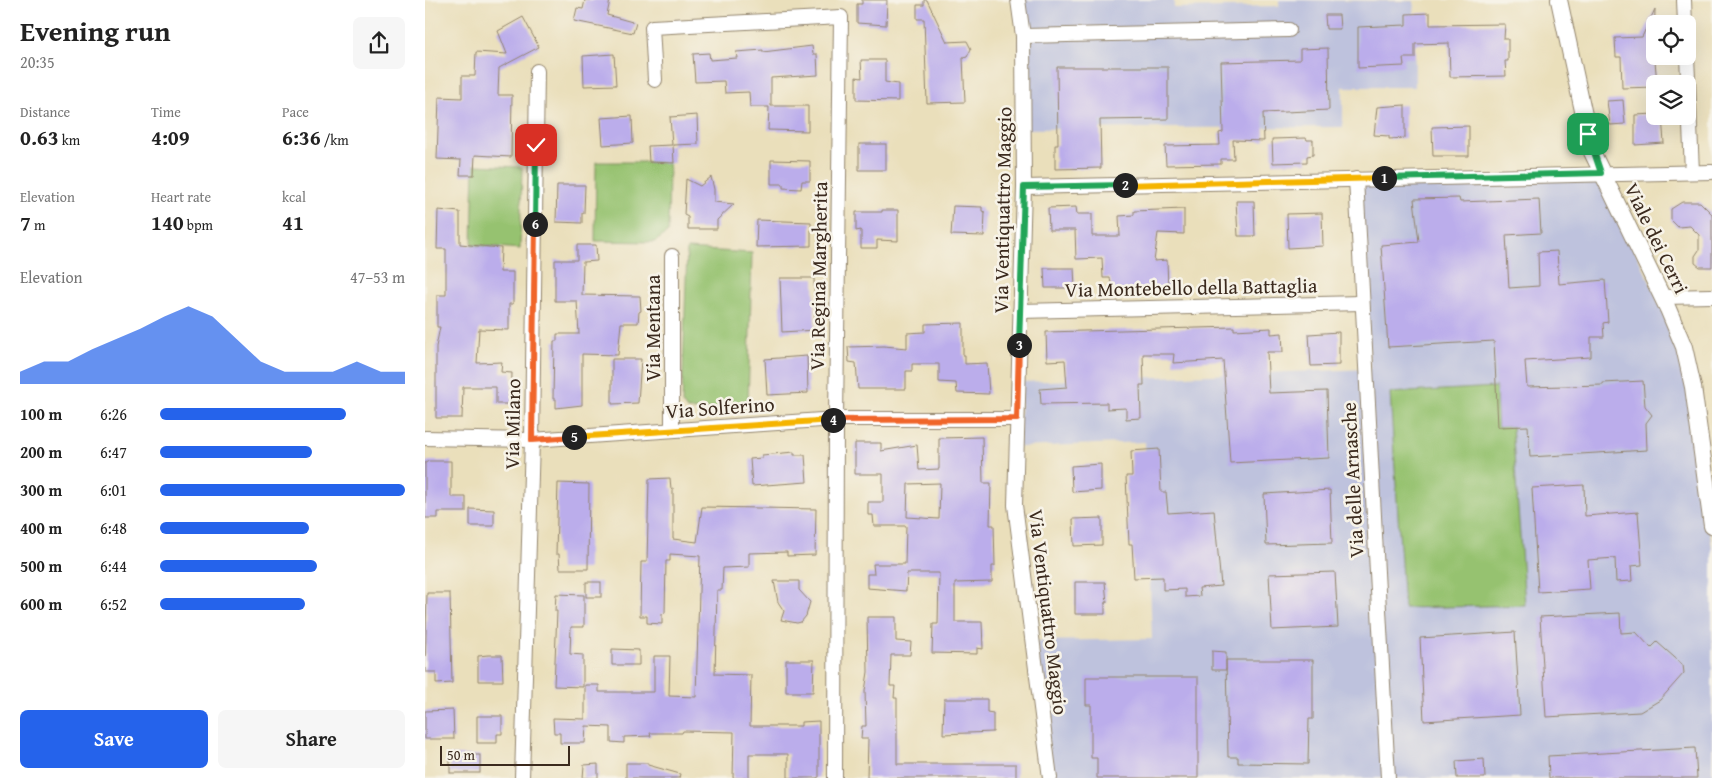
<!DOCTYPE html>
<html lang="en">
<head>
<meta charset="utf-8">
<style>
  body { margin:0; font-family:"Gentium Book Plus",serif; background:#f6f6f6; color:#222; height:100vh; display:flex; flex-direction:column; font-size:19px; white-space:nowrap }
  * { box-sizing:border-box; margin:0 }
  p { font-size:16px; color:#767676 }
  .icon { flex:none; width:28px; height:28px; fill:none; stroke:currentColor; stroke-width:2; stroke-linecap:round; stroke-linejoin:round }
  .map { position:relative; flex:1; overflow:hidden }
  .side { display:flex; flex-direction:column; background:#fff; width:425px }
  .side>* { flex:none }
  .fabs { position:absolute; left:1221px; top:15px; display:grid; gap:10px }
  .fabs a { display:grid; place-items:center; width:50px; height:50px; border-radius:8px; background:#fff; box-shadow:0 5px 20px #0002; font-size:25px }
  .scale { position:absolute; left:15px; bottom:12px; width:130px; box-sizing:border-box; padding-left:5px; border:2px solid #3b2a1e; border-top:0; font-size:14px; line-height:18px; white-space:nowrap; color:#3b2a1e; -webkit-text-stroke:4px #f7f3e8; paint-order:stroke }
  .pin { position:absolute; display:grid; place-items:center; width:42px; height:42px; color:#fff; margin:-21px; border-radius:10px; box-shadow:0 2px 8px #0006 }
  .km { position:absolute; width:25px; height:25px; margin:-12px; border-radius:50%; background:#222; color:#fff; font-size:14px; line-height:25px; text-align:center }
  .round { display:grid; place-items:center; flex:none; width:52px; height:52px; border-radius:8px; background:#f6f6f6 }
  .headline { display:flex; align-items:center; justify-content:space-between; height:85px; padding:0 20px }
  h1 { font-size:28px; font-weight:700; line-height:38px }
  .figures { display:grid; grid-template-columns:repeat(3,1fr); gap:8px; height:85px; padding:5px 20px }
  .figures div { display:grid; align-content:center }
  .figures b { font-size:21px; font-weight:700 }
  .figures small { font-size:14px; font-weight:400 }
  .figures p { font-size:14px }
  .chart { height:140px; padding:10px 20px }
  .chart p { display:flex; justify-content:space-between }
  .chart svg { width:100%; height:90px; margin-top:5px; fill:#2563eb; opacity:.7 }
  .primary-button { display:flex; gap:10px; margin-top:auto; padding:10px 20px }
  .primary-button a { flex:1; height:58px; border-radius:8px; background:#2563eb; color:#fff; font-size:20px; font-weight:700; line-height:58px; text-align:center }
  .primary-button a+a { background:#f6f6f6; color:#222 }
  ul { padding:0 20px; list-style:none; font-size:16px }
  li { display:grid; grid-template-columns:80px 60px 1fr; align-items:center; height:38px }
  li i { height:12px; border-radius:6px; background:#2563eb }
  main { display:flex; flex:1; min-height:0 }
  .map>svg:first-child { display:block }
  .industrial { fill:#bec2dd }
  .green { fill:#96c270; stroke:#687647 }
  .building { fill:#bbadeb; fill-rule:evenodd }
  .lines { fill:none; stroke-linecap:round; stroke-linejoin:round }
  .minor-casing { stroke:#92846c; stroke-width:16 }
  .tertiary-casing { stroke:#92846c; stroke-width:18 }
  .minor { stroke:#fff; stroke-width:14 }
  .tertiary { stroke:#fff; stroke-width:16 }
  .split-1-casing { stroke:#fff; stroke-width:10 }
  .split-2-casing { stroke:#fff; stroke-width:10 }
  .split-3-casing { stroke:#fff; stroke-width:10 }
  .split-4-casing { stroke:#fff; stroke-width:10 }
  .split-5-casing { stroke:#fff; stroke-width:10 }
  .split-6-casing { stroke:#fff; stroke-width:10 }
  .split-7-casing { stroke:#fff; stroke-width:10 }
  .split-1 { stroke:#22a559; stroke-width:6 }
  .split-2 { stroke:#f5b400; stroke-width:6 }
  .split-3 { stroke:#22a559; stroke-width:6 }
  .split-4 { stroke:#f0652b; stroke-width:6 }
  .split-5 { stroke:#f5b400; stroke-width:6 }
  .split-6 { stroke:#f0652b; stroke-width:6 }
  .split-7 { stroke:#22a559; stroke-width:6 }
  .labels { text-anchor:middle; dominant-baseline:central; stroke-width:5; stroke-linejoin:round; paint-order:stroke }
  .street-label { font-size:20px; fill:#3b2a1e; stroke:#f7f3e8 }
</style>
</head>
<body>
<main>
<section class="side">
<div class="headline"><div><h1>Evening run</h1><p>20:35</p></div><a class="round"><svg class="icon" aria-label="share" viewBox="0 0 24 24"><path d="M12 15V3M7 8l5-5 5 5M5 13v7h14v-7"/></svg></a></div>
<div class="figures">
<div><p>Distance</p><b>0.63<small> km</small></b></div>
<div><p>Time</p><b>4:09</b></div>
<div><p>Pace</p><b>6:36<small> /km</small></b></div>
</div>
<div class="figures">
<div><p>Elevation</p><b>7<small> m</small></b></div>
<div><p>Heart rate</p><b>140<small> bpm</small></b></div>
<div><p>kcal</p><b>41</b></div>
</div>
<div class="chart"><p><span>Elevation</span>47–53 m</p>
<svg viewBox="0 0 160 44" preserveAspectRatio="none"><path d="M0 44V38L10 33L20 33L30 27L40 22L50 17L60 11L70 6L80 11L90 22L100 33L110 38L120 38L130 38L140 33L150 38L160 38V44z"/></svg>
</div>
<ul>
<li><b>100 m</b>6:26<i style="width:76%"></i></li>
<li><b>200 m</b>6:47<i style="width:62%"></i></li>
<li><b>300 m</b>6:01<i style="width:100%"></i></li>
<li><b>400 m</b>6:48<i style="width:61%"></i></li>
<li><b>500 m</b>6:44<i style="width:64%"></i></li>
<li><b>600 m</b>6:52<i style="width:59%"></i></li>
</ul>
<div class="primary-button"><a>Save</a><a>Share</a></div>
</section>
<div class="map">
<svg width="1287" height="778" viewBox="0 0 1287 778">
  <rect width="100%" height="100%" fill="#f7f3e8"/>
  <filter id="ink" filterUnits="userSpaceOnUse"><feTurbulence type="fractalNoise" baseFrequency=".02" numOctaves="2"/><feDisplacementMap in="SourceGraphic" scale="10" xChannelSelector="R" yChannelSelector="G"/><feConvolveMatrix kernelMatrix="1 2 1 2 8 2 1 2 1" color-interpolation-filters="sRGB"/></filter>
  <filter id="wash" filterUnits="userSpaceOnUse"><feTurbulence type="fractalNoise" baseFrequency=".0096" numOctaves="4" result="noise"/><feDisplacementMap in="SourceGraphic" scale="20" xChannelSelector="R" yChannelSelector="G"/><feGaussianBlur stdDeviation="1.12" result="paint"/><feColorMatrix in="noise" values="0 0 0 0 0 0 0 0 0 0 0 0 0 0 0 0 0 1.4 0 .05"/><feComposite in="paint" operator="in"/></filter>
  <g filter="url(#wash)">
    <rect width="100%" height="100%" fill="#eadfbb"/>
    <g class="industrial">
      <polygon points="588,0 749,0 749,8 854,6 854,0 989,1 990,87 918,87 918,127 595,129 594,36"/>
      <polygon points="1174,176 1247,328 1264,387 1287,549 1287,778 627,778 611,641 727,639 720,442 594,447 596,382 945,369 933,181"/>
    </g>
    <g class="green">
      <polygon points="171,162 244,162 243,232 230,242 170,241"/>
      <polygon points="49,165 97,167 95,249 47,245"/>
      <polygon points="262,249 327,253 323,407 262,410 257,403"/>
      <polygon points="1071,387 1073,427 1087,426 1100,605 979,608 965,393"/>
    </g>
    <g id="blocks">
      <g class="building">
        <polygon points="160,0 185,0 182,15 211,23 208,33 149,21 152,8 158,9"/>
        <polygon points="437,0 462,0 461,25 432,23 432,4 437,4"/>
        <polygon points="499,0 502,0 522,42 542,41 546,49 542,57 538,58 540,102 502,103 499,19 492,19 492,5 499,5"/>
        <polygon points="1230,9 1229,49 1232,84 1230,84 1230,87 1197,88 1196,57 1191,57 1190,38 1217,37"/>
        <polygon points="1005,13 1005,25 1080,24 1079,39 1083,39 1083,61 1080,61 1081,76 1025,77 1024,43 990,44 990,58 978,58 979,66 933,68 933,27 981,25 981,14"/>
        <polygon points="900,15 914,15 915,29 901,29"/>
        <polygon points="98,17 114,47 74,68 73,95 87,95 86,157 50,155 49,175 35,175 36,160 12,159 14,97 37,98 37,76 50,76 51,52 82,54 73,31"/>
        <polygon points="387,46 388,54 392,54 393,75 346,78 346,106 383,106 383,131 343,130 344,107 325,107 324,92 300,93 299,81 270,82 268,54 284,53 285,60 312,58 311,52 338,50 338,52"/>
        <polygon points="903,48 904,110 838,113 839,141 808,140 809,159 796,159 796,164 741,165 740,146 795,145 794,133 798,132 796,62 875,60 875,49"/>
        <polygon points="189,54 191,85 159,86 158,56"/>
        <polygon points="436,60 460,60 460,82 473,84 473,101 431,100 431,77 437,78"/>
        <polygon points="632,67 743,67 743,119 675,120 676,168 630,169 630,145 633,145"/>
        <polygon points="1198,100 1200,124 1185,125 1182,101"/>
        <polygon points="980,105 980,138 964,139 964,136 949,135 952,107"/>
        <polygon points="1230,114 1230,116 1237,116 1239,143 1210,145 1210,115"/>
        <polygon points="272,115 273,144 248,145 249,163 224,162 223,146 247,145 245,117"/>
        <polygon points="207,116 208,143 178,145 176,118"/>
        <polygon points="1044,126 1044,156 1008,156 1007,127"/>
        <polygon points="881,138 882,140 888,140 888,155 882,156 882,162 848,163 847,139"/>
        <rect x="434" y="144" width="27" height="26"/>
        <polygon points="346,160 385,161 385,181 377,181 376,189 358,188 358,184 346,184"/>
        <polygon points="286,177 289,189 289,202 309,204 292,220 292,229 263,229 263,217 259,215 261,179 275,186"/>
        <polygon points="132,185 160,185 159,213 157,213 157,223 131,222"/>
        <polygon points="1034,198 1035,202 1114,199 1116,233 1081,235 1084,288 1114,286 1113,252 1132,251 1134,284 1180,280 1183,322 1178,323 1179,337 1166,337 1166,357 1100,361 1102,387 1178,385 1178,383 1218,381 1220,406 1227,415 1221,423 1222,450 1105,457 1103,426 1073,427 1069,341 963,347 956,245 994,242 989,199"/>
        <polygon points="811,201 829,201 830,236 813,236"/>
        <polygon points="1257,202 1275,202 1287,214 1287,267 1275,267 1270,263 1270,256 1274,250 1274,235 1265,226 1253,227 1246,220 1246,209"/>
        <polygon points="528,206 557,207 557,211 560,212 559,236 526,235"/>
        <polygon points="651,207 652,214 667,214 667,236 695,236 694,216 709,215 709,211 759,209 759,234 733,233 729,261 742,260 743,288 710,289 710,294 688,294 685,278 678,278 677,258 651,259 650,230 624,230 623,208"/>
        <polygon points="13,210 35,212 35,244 76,248 75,272 88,272 88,304 84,304 84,330 54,329 52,363 77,362 76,372 87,373 86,404 71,404 71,387 38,387 37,418 11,418 11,347 15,327 12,327 12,295 21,295 21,249 12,249"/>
        <polygon points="457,210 473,210 473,241 452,240 452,248 436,248 436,230 431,231 431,212 457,212"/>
        <polygon points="897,213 898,246 863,248 862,214"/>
        <polygon points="332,220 386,222 386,246 331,247"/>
        <polygon points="152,245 171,245 172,261 158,262 157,295 215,296 216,311 214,312 213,323 196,323 193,355 157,354 157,405 131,408 131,399 128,399 129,341 132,341 132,334 154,334 152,301 130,301 130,260 152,260"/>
        <polygon points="619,268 649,268 650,288 620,288"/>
        <polygon points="355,278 389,278 390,330 357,332"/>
        <polygon points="538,323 538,355 540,355 540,364 562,363 564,394 532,393 531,383 514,382 514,364 487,364 487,371 481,371 481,389 433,389 431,363 424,362 423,347 459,346 482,348 482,333 500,332 500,324"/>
        <polygon points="809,327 809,330 846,328 846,334 857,333 858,352 842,352 844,393 902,391 904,458 805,463 798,360 748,363 749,354 718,354 719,385 715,385 716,418 701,419 701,408 682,409 682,403 616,404 615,389 642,387 640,360 622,361 621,332"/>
        <polygon points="914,332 914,365 886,366 884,334"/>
        <polygon points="382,356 383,393 342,395 340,359"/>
        <polygon points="187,359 216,359 213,403 187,404"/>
        <path d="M557 437 558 483H566L565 525H569L570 566H567V582L530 583V622H557L558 649 552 648V654L507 653 508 624H513L514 573H482L481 591 442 588V574H449L448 564H480L481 526H449L448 515H443V502H458V474H430V443H456V451L492 445 494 470 514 469V438ZM515 483 514 519 482 517 483 484Z"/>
        <polygon points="734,449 736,492 741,492 743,513 789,510 796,586 774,588 775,596 760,597 760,589 738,590 738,577 709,578 707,544 704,544 701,476 707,476 706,451"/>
        <polygon points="369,452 369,455 380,455 382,482 327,486 325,459 337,458 337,455"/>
        <polygon points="4,461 26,461 26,497 41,497 41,512 13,512 13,518 0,518 0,463"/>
        <polygon points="676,464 676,490 647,492 646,466"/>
        <polygon points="245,478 246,489 248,488 248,539 272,542 277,507 391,509 390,555 362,556 362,552 324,553 324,567 298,568 297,590 292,590 290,674 326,675 325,726 376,726 376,722 394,721 394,777 391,778 363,778 363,754 324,754 324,778 308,778 309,732 258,731 257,733 225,733 226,736 199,737 199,743 186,742 186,727 161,726 160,743 135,743 135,733 129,733 128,718 160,719 160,685 174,685 174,692 229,692 229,656 245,656 244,696 271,697 275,556 245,554 245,561 241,561 240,613 237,614 237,624 222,623 222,616 215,616 216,562 222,562 224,479"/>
        <polygon points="133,483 164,484 163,569 135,569 134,554 131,554"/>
        <polygon points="1159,485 1160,516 1213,512 1217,565 1206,566 1207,581 1191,582 1190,558 1163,560 1165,589 1113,592 1107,488"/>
        <polygon points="905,490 907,543 841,545 839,494"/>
        <polygon points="45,509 69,510 69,526 45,526"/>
        <polygon points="677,518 677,545 649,546 648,519"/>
        <polygon points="910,572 913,627 847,630 844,574"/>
        <polygon points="349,581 374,581 374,590 385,602 381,616 376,622 372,623 356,620 359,611 353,602"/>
        <rect x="161" y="582" width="15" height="15"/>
        <polygon points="650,582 680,582 682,603 680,603 680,614 650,614"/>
        <polygon points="2,593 25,593 27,683 11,684 11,672 0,672"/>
        <polygon points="131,594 159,595 159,627 146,627 145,654 158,655 158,687 129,686 132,611 130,611"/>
        <polygon points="1195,613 1196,633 1211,632 1226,648 1232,642 1258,665 1259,673 1235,700 1215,712 1121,717 1115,617"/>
        <polygon points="442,617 471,617 471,641 486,642 485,655 466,655 465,686 470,686 469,698 472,698 472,764 591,764 591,778 442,778 443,739 436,739 437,726 441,726 440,691 443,672"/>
        <polygon points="1090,632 1095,715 999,721 995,638"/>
        <polygon points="187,649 214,650 214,665 187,665"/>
        <polygon points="787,651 801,652 801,670 787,670"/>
        <polygon points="63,655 77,655 78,681 53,681 53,656"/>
        <polygon points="361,660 389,660 388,692 361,692"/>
        <polygon points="801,660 888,660 888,719 884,719 883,764 813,763 813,757 803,757"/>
        <polygon points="661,677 773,677 773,778 672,778 672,758 666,758 666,705 661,705"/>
        <polygon points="519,699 562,699 562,712 568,713 568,732 518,734"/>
        <polygon points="28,710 29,739 0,739 0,711"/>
        <polygon points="52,716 77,716 77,734 72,734 72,743 52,743"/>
        <polygon points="1270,748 1272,778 1124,778 1123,756"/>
        <rect x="25" y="755" width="30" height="18"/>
        <polygon points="1059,759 1060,778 1032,778 1031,761"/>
        <polygon points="201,763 223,763 223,765 255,774 254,778 201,778"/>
        <polygon points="173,764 173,778 158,778 159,765"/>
      </g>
    </g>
  </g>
  <g filter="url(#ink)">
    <use href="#blocks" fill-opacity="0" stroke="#92846c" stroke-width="1"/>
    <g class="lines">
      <defs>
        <g id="minor">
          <polyline points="593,0 598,36 599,187 590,505 625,778"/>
          <polyline points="1259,0 1260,24"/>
          <polyline points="598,36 864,30"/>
          <polyline points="1262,56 1267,172"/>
          <polyline points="230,80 227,27 416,17 411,419 410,778"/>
          <polyline points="931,179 963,778"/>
          <polyline points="599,187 1287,172"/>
          <polyline points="1238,297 1287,296"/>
          <polyline points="595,311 937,303"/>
          <polyline points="247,430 247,256"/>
          <polyline points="0,438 107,440 411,419 592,419"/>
          <polyline points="97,778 107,440 112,71"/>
        </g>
        <polyline id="tertiary" points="1134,0 1167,152 1243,309 1259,347 1268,387 1287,526"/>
      </defs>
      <use href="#minor" class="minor-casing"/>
      <use href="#tertiary" class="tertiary-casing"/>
      <use href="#minor" class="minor"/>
      <use href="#tertiary" class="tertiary"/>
    </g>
  </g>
  <g class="lines" filter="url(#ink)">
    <defs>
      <polyline id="split-1" points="959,178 1176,173 1163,134"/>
      <polyline id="split-2" points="700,185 959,178"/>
      <polyline id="split-3" points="594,345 599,187 700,185"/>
      <polyline id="split-4" points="408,420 592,419 594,345"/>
      <polyline id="split-5" points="149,437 408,420"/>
      <polyline id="split-6" points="110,224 107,440 149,437"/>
      <polyline id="split-7" points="110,224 111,145"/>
    </defs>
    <use href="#split-1" class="split-1-casing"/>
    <use href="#split-2" class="split-2-casing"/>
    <use href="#split-3" class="split-3-casing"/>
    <use href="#split-4" class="split-4-casing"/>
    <use href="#split-5" class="split-5-casing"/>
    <use href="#split-6" class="split-6-casing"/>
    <use href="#split-7" class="split-7-casing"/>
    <use href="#split-1" class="split-1"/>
    <use href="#split-2" class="split-2"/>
    <use href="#split-3" class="split-3"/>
    <use href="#split-4" class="split-4"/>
    <use href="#split-5" class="split-5"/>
    <use href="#split-6" class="split-6"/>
    <use href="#split-7" class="split-7"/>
  </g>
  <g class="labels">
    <g class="street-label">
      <text transform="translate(577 210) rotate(-89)">Via Ventiquattro Maggio</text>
      <text transform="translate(1232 238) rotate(64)">Viale dei Cerri</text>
      <text transform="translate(393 276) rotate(-89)">Via Regina Margherita</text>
      <text transform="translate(766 287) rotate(-1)">Via Montebello della Battaglia</text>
      <text transform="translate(227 328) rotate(-90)">Via Mentana</text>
      <text transform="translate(295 407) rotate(-4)">Via Solferino</text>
      <text transform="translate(87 424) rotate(-89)">Via Milano</text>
      <text transform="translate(927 480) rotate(-93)">Via delle Arnasche</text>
      <text transform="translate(624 612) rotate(83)">Via Ventiquattro Maggio</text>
    </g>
  </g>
</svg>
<div class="fabs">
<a><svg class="icon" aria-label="locate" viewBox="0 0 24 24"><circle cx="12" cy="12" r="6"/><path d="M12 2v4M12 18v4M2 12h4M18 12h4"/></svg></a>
<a><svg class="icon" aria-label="layers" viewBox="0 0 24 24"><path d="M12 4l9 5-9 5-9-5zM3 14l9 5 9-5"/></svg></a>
</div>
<div class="scale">50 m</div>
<div class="pin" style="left:1163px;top:134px;background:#1e9e55"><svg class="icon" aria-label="arrive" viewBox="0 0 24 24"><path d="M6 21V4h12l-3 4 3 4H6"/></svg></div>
<div class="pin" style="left:111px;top:145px;background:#d93025"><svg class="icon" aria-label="check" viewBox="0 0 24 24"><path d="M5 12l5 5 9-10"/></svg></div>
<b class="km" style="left:959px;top:178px">1</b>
<b class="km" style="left:700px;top:185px">2</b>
<b class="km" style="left:594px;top:345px">3</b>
<b class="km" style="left:408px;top:420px">4</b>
<b class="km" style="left:149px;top:437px">5</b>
<b class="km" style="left:110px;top:224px">6</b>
</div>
</main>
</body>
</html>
